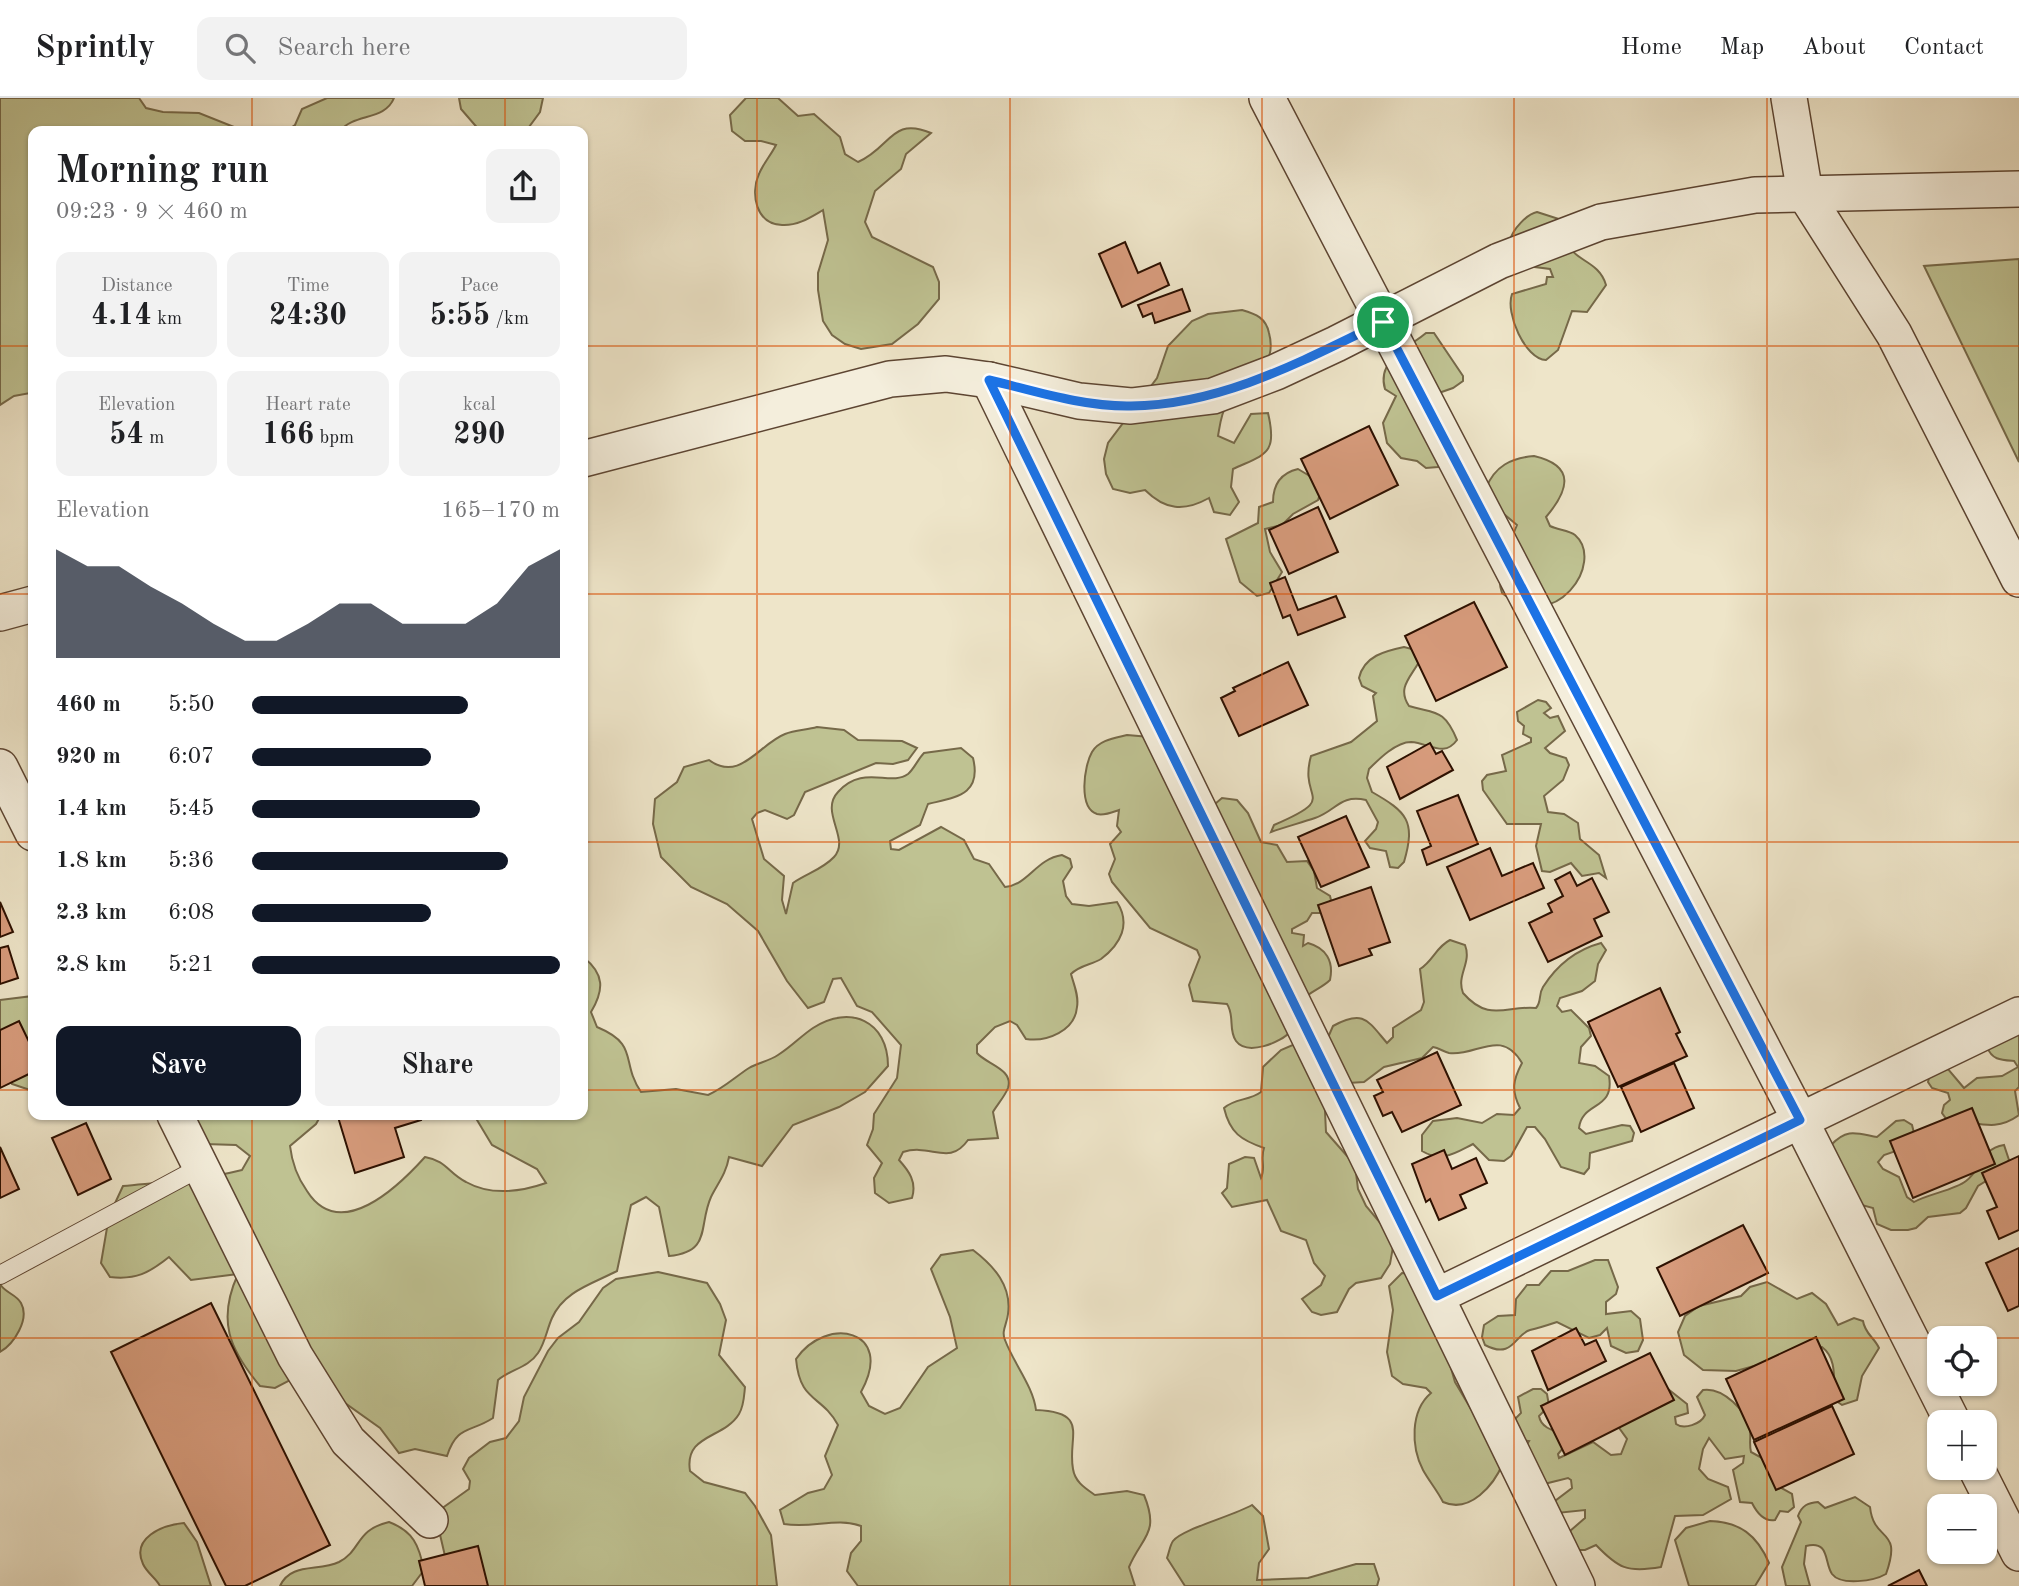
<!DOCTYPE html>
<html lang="en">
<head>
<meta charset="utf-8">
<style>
  body { margin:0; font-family:"Old Standard TT",serif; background:#f2f2f2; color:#202124; height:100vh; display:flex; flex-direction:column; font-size:26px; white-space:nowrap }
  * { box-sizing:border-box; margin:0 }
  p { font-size:23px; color:#757577 }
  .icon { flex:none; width:38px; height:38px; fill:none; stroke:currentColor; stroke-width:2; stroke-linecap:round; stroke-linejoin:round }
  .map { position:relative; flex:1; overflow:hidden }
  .side { position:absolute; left:28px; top:28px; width:560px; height:994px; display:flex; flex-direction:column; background:#fff; border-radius:14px; box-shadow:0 2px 5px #0004 }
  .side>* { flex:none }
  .controls { position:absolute; left:1927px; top:1228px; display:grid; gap:14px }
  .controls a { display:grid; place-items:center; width:70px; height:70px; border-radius:14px; background:#fff; box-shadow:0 2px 5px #0004; font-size:35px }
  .pin { position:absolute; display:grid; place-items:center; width:60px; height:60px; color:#fff; margin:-30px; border:4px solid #fff; border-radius:50%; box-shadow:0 2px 7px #0007 }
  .round { display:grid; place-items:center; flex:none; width:74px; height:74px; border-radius:14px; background:#f2f2f2 }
  .summary { display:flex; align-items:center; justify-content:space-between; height:119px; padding:0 28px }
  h1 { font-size:38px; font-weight:700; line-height:52px }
  .figures { display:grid; grid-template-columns:repeat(3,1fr); gap:10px; height:119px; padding:7px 28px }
  .figures div { display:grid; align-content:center; border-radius:14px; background:#f2f2f2; text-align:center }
  .figures b { font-size:30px; font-weight:700 }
  .figures small { font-size:19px; font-weight:400 }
  .figures p { font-size:19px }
  .chart { height:196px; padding:14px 28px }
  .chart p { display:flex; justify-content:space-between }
  .chart svg { width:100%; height:126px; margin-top:7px; fill:#111827; opacity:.7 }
  .cta { display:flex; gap:14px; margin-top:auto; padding:14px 28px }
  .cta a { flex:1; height:80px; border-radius:14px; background:#111827; color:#fff; font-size:28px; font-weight:700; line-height:80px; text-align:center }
  .cta a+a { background:#f2f2f2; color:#202124 }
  ul { padding:0 28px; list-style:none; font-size:23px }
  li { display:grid; grid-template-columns:112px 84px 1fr; align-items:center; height:52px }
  li i { height:18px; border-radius:9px; background:#111827 }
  header { display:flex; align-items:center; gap:42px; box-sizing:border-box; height:98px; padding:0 35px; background:#fff; border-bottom:2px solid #e0e0e0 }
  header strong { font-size:33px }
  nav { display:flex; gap:38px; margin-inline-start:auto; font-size:24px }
  .search { width:490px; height:63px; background:#f2f2f2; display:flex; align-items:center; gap:18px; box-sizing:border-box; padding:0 24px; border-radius:14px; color:#757577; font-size:26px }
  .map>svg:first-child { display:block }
  .green { fill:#bfc292; stroke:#766949; stroke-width:2 }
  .building { fill:#d89c7d; stroke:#2d1000; stroke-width:2 }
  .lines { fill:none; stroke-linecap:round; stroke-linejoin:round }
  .lane-casing { stroke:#5d4532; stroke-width:20 }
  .street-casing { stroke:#5d4532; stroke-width:38 }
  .lane { stroke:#f4eedc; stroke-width:18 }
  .street { stroke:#f4eedc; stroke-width:35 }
  .route-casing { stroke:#fff; stroke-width:14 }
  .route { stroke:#1a73e8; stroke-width:9 }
  .grid { fill:none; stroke:#df550b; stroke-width:2; stroke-opacity:0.55 }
</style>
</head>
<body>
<header>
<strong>Sprintly</strong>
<div class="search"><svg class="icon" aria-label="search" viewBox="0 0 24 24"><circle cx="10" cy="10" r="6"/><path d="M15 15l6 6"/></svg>Search here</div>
<nav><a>Home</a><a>Map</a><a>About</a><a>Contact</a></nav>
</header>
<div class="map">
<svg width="2019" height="1488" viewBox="0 0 2019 1488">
  <rect width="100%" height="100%" fill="#eee5c9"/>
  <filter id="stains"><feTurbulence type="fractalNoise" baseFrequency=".00286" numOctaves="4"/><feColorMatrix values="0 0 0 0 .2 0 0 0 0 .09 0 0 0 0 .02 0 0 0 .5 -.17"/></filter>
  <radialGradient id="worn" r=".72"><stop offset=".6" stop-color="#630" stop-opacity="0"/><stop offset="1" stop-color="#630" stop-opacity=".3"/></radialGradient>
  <g class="green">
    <polygon points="0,0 139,0 146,10 163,14 199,15 244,33 33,33 33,298 30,295 14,298 0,307"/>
    <path d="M327 0H394C385 23 354 15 340 33H286L295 27 302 11Z"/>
    <polygon points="459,0 543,0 540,14 526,33 480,33 461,11"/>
    <path d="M746 0H778L798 18 814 16 840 39 845 56 858 64C891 50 891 18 931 35L906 56 901 71 875 93 865 124 872 139 933 169 939 184V201L918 226 892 246 861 251 845 246 832 237 823 223 818 192V175L828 142 823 112C811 119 798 128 782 127 756 126 750 96 759 76 763 66 771 57 776 47L761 43H745L732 33 730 17Z"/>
    <path d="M1537 114 1562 122C1564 131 1566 142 1570 150 1578 163 1600 165 1606 187L1587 214 1572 213 1558 252 1546 262C1525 261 1505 215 1512 196L1546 186 1547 179H1553L1550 171 1527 168 1510 142C1513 131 1527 116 1537 114Z"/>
    <polygon points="2019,161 2019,364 1924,168"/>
    <path d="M1242 212C1256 216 1266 220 1269 235 1279 272 1245 281 1227 306 1221 315 1220 327 1218 338L1234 345 1251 316 1268 315C1278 357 1265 356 1233 371L1231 389 1239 404 1230 417 1214 414 1209 400C1184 414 1165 412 1145 392L1130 395 1113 391 1106 376 1104 361 1108 345 1157 280 1168 248 1192 223 1208 216Z"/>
    <path d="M1426 235H1434L1463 278V283L1453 290 1433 297 1444 363 1438 369 1426 370 1417 363 1401 360 1387 345 1383 325 1396 298 1385 291C1376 261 1410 249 1426 235Z"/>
    <path d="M1534 358C1577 368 1568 393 1546 419L1550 428C1558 432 1569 432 1575 437 1606 464 1555 539 1502 495 1494 473 1509 447 1517 427L1498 411 1486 390C1495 368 1511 360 1534 358Z"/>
    <path d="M1298 371 1313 380 1321 393 1318 402 1293 416 1282 427 1265 431 1270 454 1282 474 1269 495 1257 498 1240 484 1226 441 1258 425 1259 409 1273 404C1273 386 1281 375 1298 371Z"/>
    <path d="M1404 549 1412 551 1419 564C1410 580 1397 590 1409 608 1435 616 1444 610 1457 642 1444 660 1429 645 1411 644 1396 644 1379 661 1369 671L1367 680 1372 694C1407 714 1416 723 1404 764L1398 770 1390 769 1386 753 1370 750 1365 743 1376 731 1378 724 1366 702C1340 696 1336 713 1315 720 1300 725 1285 729 1271 734L1274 727C1341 698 1298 704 1311 658L1351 644 1377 623 1373 598 1376 595 1362 588 1359 580C1364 558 1385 553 1404 549Z"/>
    <polygon points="1538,602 1546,604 1551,610 1544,615 1550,620 1558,618 1565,633 1545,650 1550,655 1566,660 1569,667 1563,682 1544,698 1548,714 1564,716 1578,725 1580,741 1599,757 1606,780 1599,775 1582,778 1571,765 1550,774 1542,773 1536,748 1541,726 1507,726 1483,692 1482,683 1487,677 1506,673 1502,657 1531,644 1531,640 1523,636 1524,628 1518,623 1517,614"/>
    <path d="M817 629 844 632 858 642 902 643 917 650 908 662 893 666 876 665 805 694 794 717 787 721 765 712 757 715 752 721 764 761 784 778 782 802 786 816 793 785C806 776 823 771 834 759 851 741 819 714 838 694 863 666 890 689 908 676 914 671 918 661 924 655L961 650 973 660C982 697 956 699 928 706L920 727 890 743 891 751 899 752 941 729 964 742 974 761 989 766 1005 789C1028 787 1036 761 1062 757L1070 761 1072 769 1063 783 1066 798 1072 806 1089 808 1117 804C1131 826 1121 846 1101 861 1091 867 1080 867 1071 876 1074 887 1079 898 1077 909 1075 933 1047 944 1026 941L1017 927 1010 923 995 929 977 947V955C986 966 1014 971 1008 990 1005 998 997 1007 993 1014L998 1040 968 1042C949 1069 931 1045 903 1054L899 1062C909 1073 917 1084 912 1100L889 1105 875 1095 874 1080 882 1065 867 1047 873 1031 874 1016 897 980 901 947 872 914 857 908 841 880 833 881 824 904 808 910 787 883 758 833 727 806 691 789 661 759 653 726 655 701 677 684 684 669 709 662C740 685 759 646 785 636 795 632 807 632 817 629Z"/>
    <path d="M1127 637 1150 639 1209 711 1222 700 1237 702 1248 715 1261 744 1277 747 1287 764 1307 763 1314 773 1317 790 1330 798 1331 802 1320 815H1312L1307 823 1292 831V835L1304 837 1303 848 1308 845C1326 850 1334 863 1330 882 1323 889 1314 892 1307 898 1298 907 1299 924 1291 933 1281 945 1247 958 1236 943 1228 932 1235 918 1227 906L1193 903 1189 887 1200 859 1197 852 1150 830 1112 784 1109 776 1115 761 1110 746 1121 734 1117 728 1119 712C1113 714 1104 718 1097 716 1078 710 1084 668 1092 654 1099 642 1115 640 1127 637Z"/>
    <path d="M1450 842 1465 847C1472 865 1456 877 1463 895 1489 925 1507 907 1536 910 1542 903 1538 897 1543 889 1557 867 1575 852 1601 845L1606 852 1598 866 1595 883 1582 893 1560 900 1557 908 1562 914 1571 912 1589 930 1591 938 1581 949 1579 965 1595 968 1609 978C1615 1013 1582 1003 1579 1030L1586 1036 1622 1027 1630 1028 1634 1035 1632 1043 1590 1055 1589 1070 1584 1076 1561 1069 1545 1041 1535 1029H1527L1511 1058 1504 1063 1489 1062 1473 1046C1455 1055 1442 1065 1422 1053V1037L1433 1023 1457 1020 1482 1025 1497 1016 1514 1017 1520 1010C1511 992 1513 982 1522 965 1501 929 1476 959 1449 955 1444 954 1439 950 1433 949L1422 960 1384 969 1364 984 1348 985 1326 944 1333 928C1364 911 1368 923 1387 945L1393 939V930L1421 912 1424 904 1420 871C1433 863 1436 849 1450 842Z"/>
    <path d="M583 859C605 876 604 892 591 914L597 929C640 947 620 963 641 994L676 991 708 997C724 990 735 979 749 970 758 965 769 963 778 957 791 949 801 938 813 930 850 906 888 923 888 968L865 994 839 1009 793 1027 762 1068 729 1059C726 1076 718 1085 711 1099 698 1128 712 1154 669 1158L659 1109 646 1099 631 1107 617 1173C592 1186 564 1193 552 1220 547 1231 545 1245 538 1255 528 1270 511 1271 498 1282L493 1320C470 1335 457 1327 447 1358L415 1351 399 1355 380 1330 342 1303 290 1282 275 1290 260 1288C229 1251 217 1222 238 1176L191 1182 169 1159C149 1175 136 1182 110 1179L101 1165 109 1118 123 1088C164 1084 202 1082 242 1072L250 1058 236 1047 205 1046 186 1017H321L316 1026 290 1048C292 1065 297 1079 307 1093 340 1145 398 1089 425 1059 447 1063 448 1075 466 1084 491 1098 520 1094 546 1085L537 1071 492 1047 474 1017H583Z"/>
    <polygon points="33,898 33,993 12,986 0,943 0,902"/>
    <path d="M2019 923V989L2015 993 2019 1017C1993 1036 1976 1022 1947 1022L1942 1015 1944 1007 1950 1002 1948 995 1932 990 1928 984 1930 975 1948 971 1964 990 1977 980 2002 978 2018 969 2014 963C2001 962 1992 962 1987 949Z"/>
    <path d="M1295 946 1324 993 1326 1034 1355 1067 1358 1091 1366 1108 1382 1127 1393 1149 1390 1166 1381 1180 1356 1185 1349 1191 1337 1214 1321 1217 1312 1214 1302 1201 1321 1187 1325 1178 1314 1165 1306 1142 1281 1133 1267 1102 1232 1109 1222 1095 1227 1090 1229 1066 1245 1059 1254 1060 1261 1080C1266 1070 1260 1061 1264 1050 1241 1042 1230 1035 1224 1010 1235 1000 1249 1003 1261 994L1263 969 1281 952Z"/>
    <path d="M1904 1022 1912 1027 1914 1035 1899 1052 1884 1057 1878 1064 1883 1071 1899 1079 1907 1099 1914 1104C1928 1096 1955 1092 1966 1083 1982 1071 1980 1051 2004 1047L2009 1062 1999 1075 1978 1088 1966 1110 1960 1115 1928 1119 1916 1130 1908 1132H1891L1877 1126 1873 1110 1858 1106 1831 1047C1847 1030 1856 1035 1877 1039L1896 1023Z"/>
    <path d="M973 1152C994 1168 1012 1188 1008 1216 1007 1226 1001 1233 1005 1242 1014 1266 1033 1288 1036 1312 1091 1314 1067 1339 1073 1371 1075 1384 1085 1390 1095 1397L1127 1393 1144 1397C1160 1436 1142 1438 1129 1469L1135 1488H858L847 1473 851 1455 861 1443V1428C836 1419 812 1431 784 1426L780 1412 808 1395 824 1391 832 1377 825 1358 838 1327C821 1296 800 1305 796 1261 826 1217 896 1231 861 1294L869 1308 885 1316 900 1310 928 1269 957 1250 950 1219 931 1171 941 1157Z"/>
    <path d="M1595 1162H1608L1618 1189 1616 1196 1606 1204V1216L1631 1213 1640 1221 1643 1242 1638 1253 1626 1255 1611 1248 1607 1230 1600 1237 1589 1240 1557 1224C1548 1227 1539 1230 1530 1232 1515 1236 1513 1262 1485 1247L1482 1239 1484 1227 1498 1218 1515 1217 1516 1201 1527 1187H1539L1551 1173H1568Z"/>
    <path d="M658 1174 707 1185 720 1206 726 1222 719 1257 745 1289C744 1298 744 1308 739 1316 724 1341 684 1336 690 1373L704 1384 745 1395 755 1408 771 1437 777 1488H452L438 1428 441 1411 469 1391 470 1383 463 1371 469 1360 490 1344 506 1340 519 1323 524 1299 548 1253 558 1240 579 1224 603 1190 616 1181Z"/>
    <path d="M1402 1175 1410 1176 1445 1249 1455 1284 1503 1365C1494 1387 1470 1416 1443 1404 1437 1392 1429 1383 1423 1372 1411 1349 1410 1313 1431 1295L1426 1290 1403 1286 1392 1278 1387 1254 1393 1212 1389 1188Z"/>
    <path d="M1767 1184 1797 1201 1812 1195 1826 1206 1838 1227 1854 1220 1863 1223C1865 1236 1874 1239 1879 1250L1862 1278 1857 1302 1842 1307 1835 1302C1833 1284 1838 1261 1822 1249L1736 1273 1703 1272 1684 1257 1678 1234 1685 1218 1699 1208 1741 1198 1750 1189Z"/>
    <path d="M0 1186C5 1195 16 1196 21 1205 30 1221 14 1246 0 1254Z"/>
    <path d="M1533 1291H1541L1547 1296 1549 1308 1539 1318C1541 1329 1551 1332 1561 1335L1564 1349 1558 1356 1559 1360 1593 1344 1611 1357 1621 1356 1627 1341 1617 1327 1668 1291 1687 1306 1688 1315 1675 1319 1676 1326C1684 1332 1701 1326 1705 1317L1697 1299 1703 1292C1723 1289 1747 1313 1750 1332 1751 1340 1749 1346 1751 1354L1762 1360 1778 1388 1792 1396 1794 1409 1788 1414 1780 1413 1775 1422C1764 1424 1757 1415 1752 1405L1740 1404 1733 1372 1743 1365 1744 1358 1725 1361 1709 1340 1703 1351 1699 1371 1708 1381 1728 1389 1731 1401 1703 1417 1675 1418 1661 1469C1627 1475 1618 1470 1596 1447L1585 1452H1578L1570 1433 1585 1420V1412L1557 1415 1555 1403 1572 1390 1571 1382 1568 1380 1544 1386 1522 1354 1529 1343 1517 1342 1512 1324 1521 1315 1518 1299Z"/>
    <path d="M1855 1399 1870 1409C1874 1446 1903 1428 1886 1476 1874 1483 1841 1488 1832 1476 1824 1464 1830 1442 1806 1448L1804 1466 1810 1488H1786L1782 1469 1801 1424 1798 1418C1802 1407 1808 1405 1818 1404L1825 1410Z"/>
    <path d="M1252 1407 1263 1418 1269 1451 1259 1465 1257 1482 1308 1480 1356 1466H1374L1379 1481 1377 1488H1185L1167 1460C1169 1455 1170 1447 1173 1443 1182 1431 1233 1418 1252 1407Z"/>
    <path d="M1710 1423C1740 1424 1757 1437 1769 1465L1755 1488H1689L1675 1442 1686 1430Z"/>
    <path d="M389 1424C413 1433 419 1447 424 1472L412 1488H280C291 1464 318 1474 339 1464 362 1452 355 1432 389 1424Z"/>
    <path d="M184 1425 197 1444 211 1488H160C156 1480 147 1475 143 1466 131 1440 162 1427 184 1425Z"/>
  </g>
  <g class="building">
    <polygon points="1125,144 1138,175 1160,165 1169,187 1122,209 1099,156"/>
    <polygon points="1182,191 1190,213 1155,225 1152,215 1143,219 1138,207"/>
    <polygon points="1369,328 1398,387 1330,421 1301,361"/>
    <polygon points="1318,409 1338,454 1289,476 1269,432"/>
    <polygon points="1285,479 1298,512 1336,498 1345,519 1298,537 1290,517 1283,520 1270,485"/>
    <polygon points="1474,504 1507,569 1436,603 1405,538"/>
    <polygon points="1288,564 1308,607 1239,638 1221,600 1235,593 1233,590"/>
    <polygon points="1430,645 1436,656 1442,653 1453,672 1400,701 1387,669"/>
    <polygon points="1458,697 1478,746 1427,767 1422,752 1431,748 1417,713"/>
    <polygon points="1346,718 1369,769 1321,789 1298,739"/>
    <polygon points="1490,750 1502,778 1533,765 1544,790 1470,822 1447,769"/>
    <polygon points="1570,774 1577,788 1592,780 1609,814 1594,821 1602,838 1548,864 1529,825 1552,814 1548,806 1563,798 1555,782"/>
    <polygon points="1371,789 1390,844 1369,851 1372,857 1339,868 1318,807"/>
    <polygon points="0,804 13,834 0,839"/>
    <polygon points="8,848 18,880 0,886 0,850"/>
    <polygon points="1660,890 1680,934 1676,936 1687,958 1618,989 1588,924"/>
    <polygon points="19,923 33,952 33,974 0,990 0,932"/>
    <polygon points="1437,954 1461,1007 1402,1034 1392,1014 1383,1018 1374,998 1383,994 1377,982"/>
    <polygon points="1674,965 1694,1010 1641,1034 1621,989"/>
    <polygon points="1972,1010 1995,1066 1913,1100 1890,1043"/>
    <polygon points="346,1017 420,1017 421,1022 395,1030 404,1059 355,1075 338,1019"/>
    <polygon points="86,1025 111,1081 78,1097 52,1040"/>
    <polygon points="0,1049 19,1091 0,1100"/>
    <polygon points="1444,1052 1452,1071 1476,1060 1487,1085 1460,1097 1466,1110 1439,1122 1430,1101 1426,1104 1412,1066"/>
    <polygon points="2019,1058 2019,1132 1999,1141 1987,1113 1997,1109 1982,1075"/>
    <polygon points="1743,1127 1768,1175 1680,1218 1657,1170"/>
    <polygon points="2019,1150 2019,1208 2008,1213 1986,1165"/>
    <polygon points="211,1205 330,1447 245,1488 226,1488 111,1254"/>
    <polygon points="1576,1230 1585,1247 1596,1242 1606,1263 1548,1292 1532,1253"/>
    <polygon points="1816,1239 1844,1301 1754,1342 1726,1281"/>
    <polygon points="1650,1255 1674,1302 1565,1357 1541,1308"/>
    <polygon points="1832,1308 1854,1356 1776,1392 1754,1344"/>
    <polygon points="478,1448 488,1488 425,1488 419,1463"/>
    <polygon points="1919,1472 1927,1488 1888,1488"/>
  </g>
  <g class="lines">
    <defs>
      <polyline id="lane" points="0,1177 201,1069"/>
      <g id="street">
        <polyline points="1267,0 1800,1022 1953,1325"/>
        <polyline points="1789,0 1805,96 1894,236 2019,481"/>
        <polyline points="989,282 1577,1488"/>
        <polyline points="583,361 890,281 946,276 989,282 1079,303 1131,308 1213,298 1276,274 1336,246 1499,163 1601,124 1755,97 2019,91"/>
        <polyline points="0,515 33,506"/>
        <polyline points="0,669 33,735"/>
        <polyline points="175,1017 295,1258 348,1343 430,1422"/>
        <polyline points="1437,1198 2019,917"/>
        <polyline points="1976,1370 2019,1455"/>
      </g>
    </defs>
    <use href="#lane" class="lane-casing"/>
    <use href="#street" class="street-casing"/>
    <use href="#lane" class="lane"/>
    <use href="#street" class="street"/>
  </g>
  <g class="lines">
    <defs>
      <path id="route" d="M1383 224 1800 1022 1437 1198 989 282C1035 293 1084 309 1131 308 1222 307 1304 262 1383 224Z"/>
    </defs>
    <use href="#route" class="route-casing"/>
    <use href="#route" class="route"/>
  </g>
  <path class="grid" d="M252 0V33M505 0V33M757 0V1488M1010 0V1488M1262 0V1488M1514 0V1488M1767 0V1488M0 248H33M583 248H2019M0 496H33M583 496H2019M0 744H33M583 744H2019M0 992H33M583 992H2019M252 1017V1488M505 1017V1488M0 1240H2019"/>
  <rect width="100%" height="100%" filter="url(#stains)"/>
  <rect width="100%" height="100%" fill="url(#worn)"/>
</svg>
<div class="controls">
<a><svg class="icon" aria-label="locate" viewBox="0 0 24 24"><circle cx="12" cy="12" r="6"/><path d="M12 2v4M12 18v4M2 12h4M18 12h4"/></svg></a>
<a>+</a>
<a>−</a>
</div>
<div class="pin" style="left:1383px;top:224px;background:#1e9e55"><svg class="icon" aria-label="arrive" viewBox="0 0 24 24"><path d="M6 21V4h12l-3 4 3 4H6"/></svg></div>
<section class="side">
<div class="summary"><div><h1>Morning run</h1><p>09:23 · 9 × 460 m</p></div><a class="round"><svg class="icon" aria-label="share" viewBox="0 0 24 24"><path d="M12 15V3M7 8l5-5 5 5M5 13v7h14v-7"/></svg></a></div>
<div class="figures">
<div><p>Distance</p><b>4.14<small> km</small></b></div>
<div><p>Time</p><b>24:30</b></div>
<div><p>Pace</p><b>5:55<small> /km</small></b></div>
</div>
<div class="figures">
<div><p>Elevation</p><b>54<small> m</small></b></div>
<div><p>Heart rate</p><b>166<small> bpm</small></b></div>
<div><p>kcal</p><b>290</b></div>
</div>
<div class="chart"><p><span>Elevation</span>165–170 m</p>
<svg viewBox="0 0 160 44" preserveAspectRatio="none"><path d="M0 44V6L10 12L20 12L30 19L40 25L50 32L60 38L70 38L80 32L90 25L100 25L110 32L120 32L130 32L140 25L150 12L160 6V44z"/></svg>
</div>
<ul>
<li><b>460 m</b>5:50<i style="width:70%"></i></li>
<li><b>920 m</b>6:07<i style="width:58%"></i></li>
<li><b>1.4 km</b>5:45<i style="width:74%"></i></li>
<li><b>1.8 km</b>5:36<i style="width:83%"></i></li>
<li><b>2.3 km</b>6:08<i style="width:58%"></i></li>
<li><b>2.8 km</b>5:21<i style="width:100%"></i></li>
</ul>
<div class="cta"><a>Save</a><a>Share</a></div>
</section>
</div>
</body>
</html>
